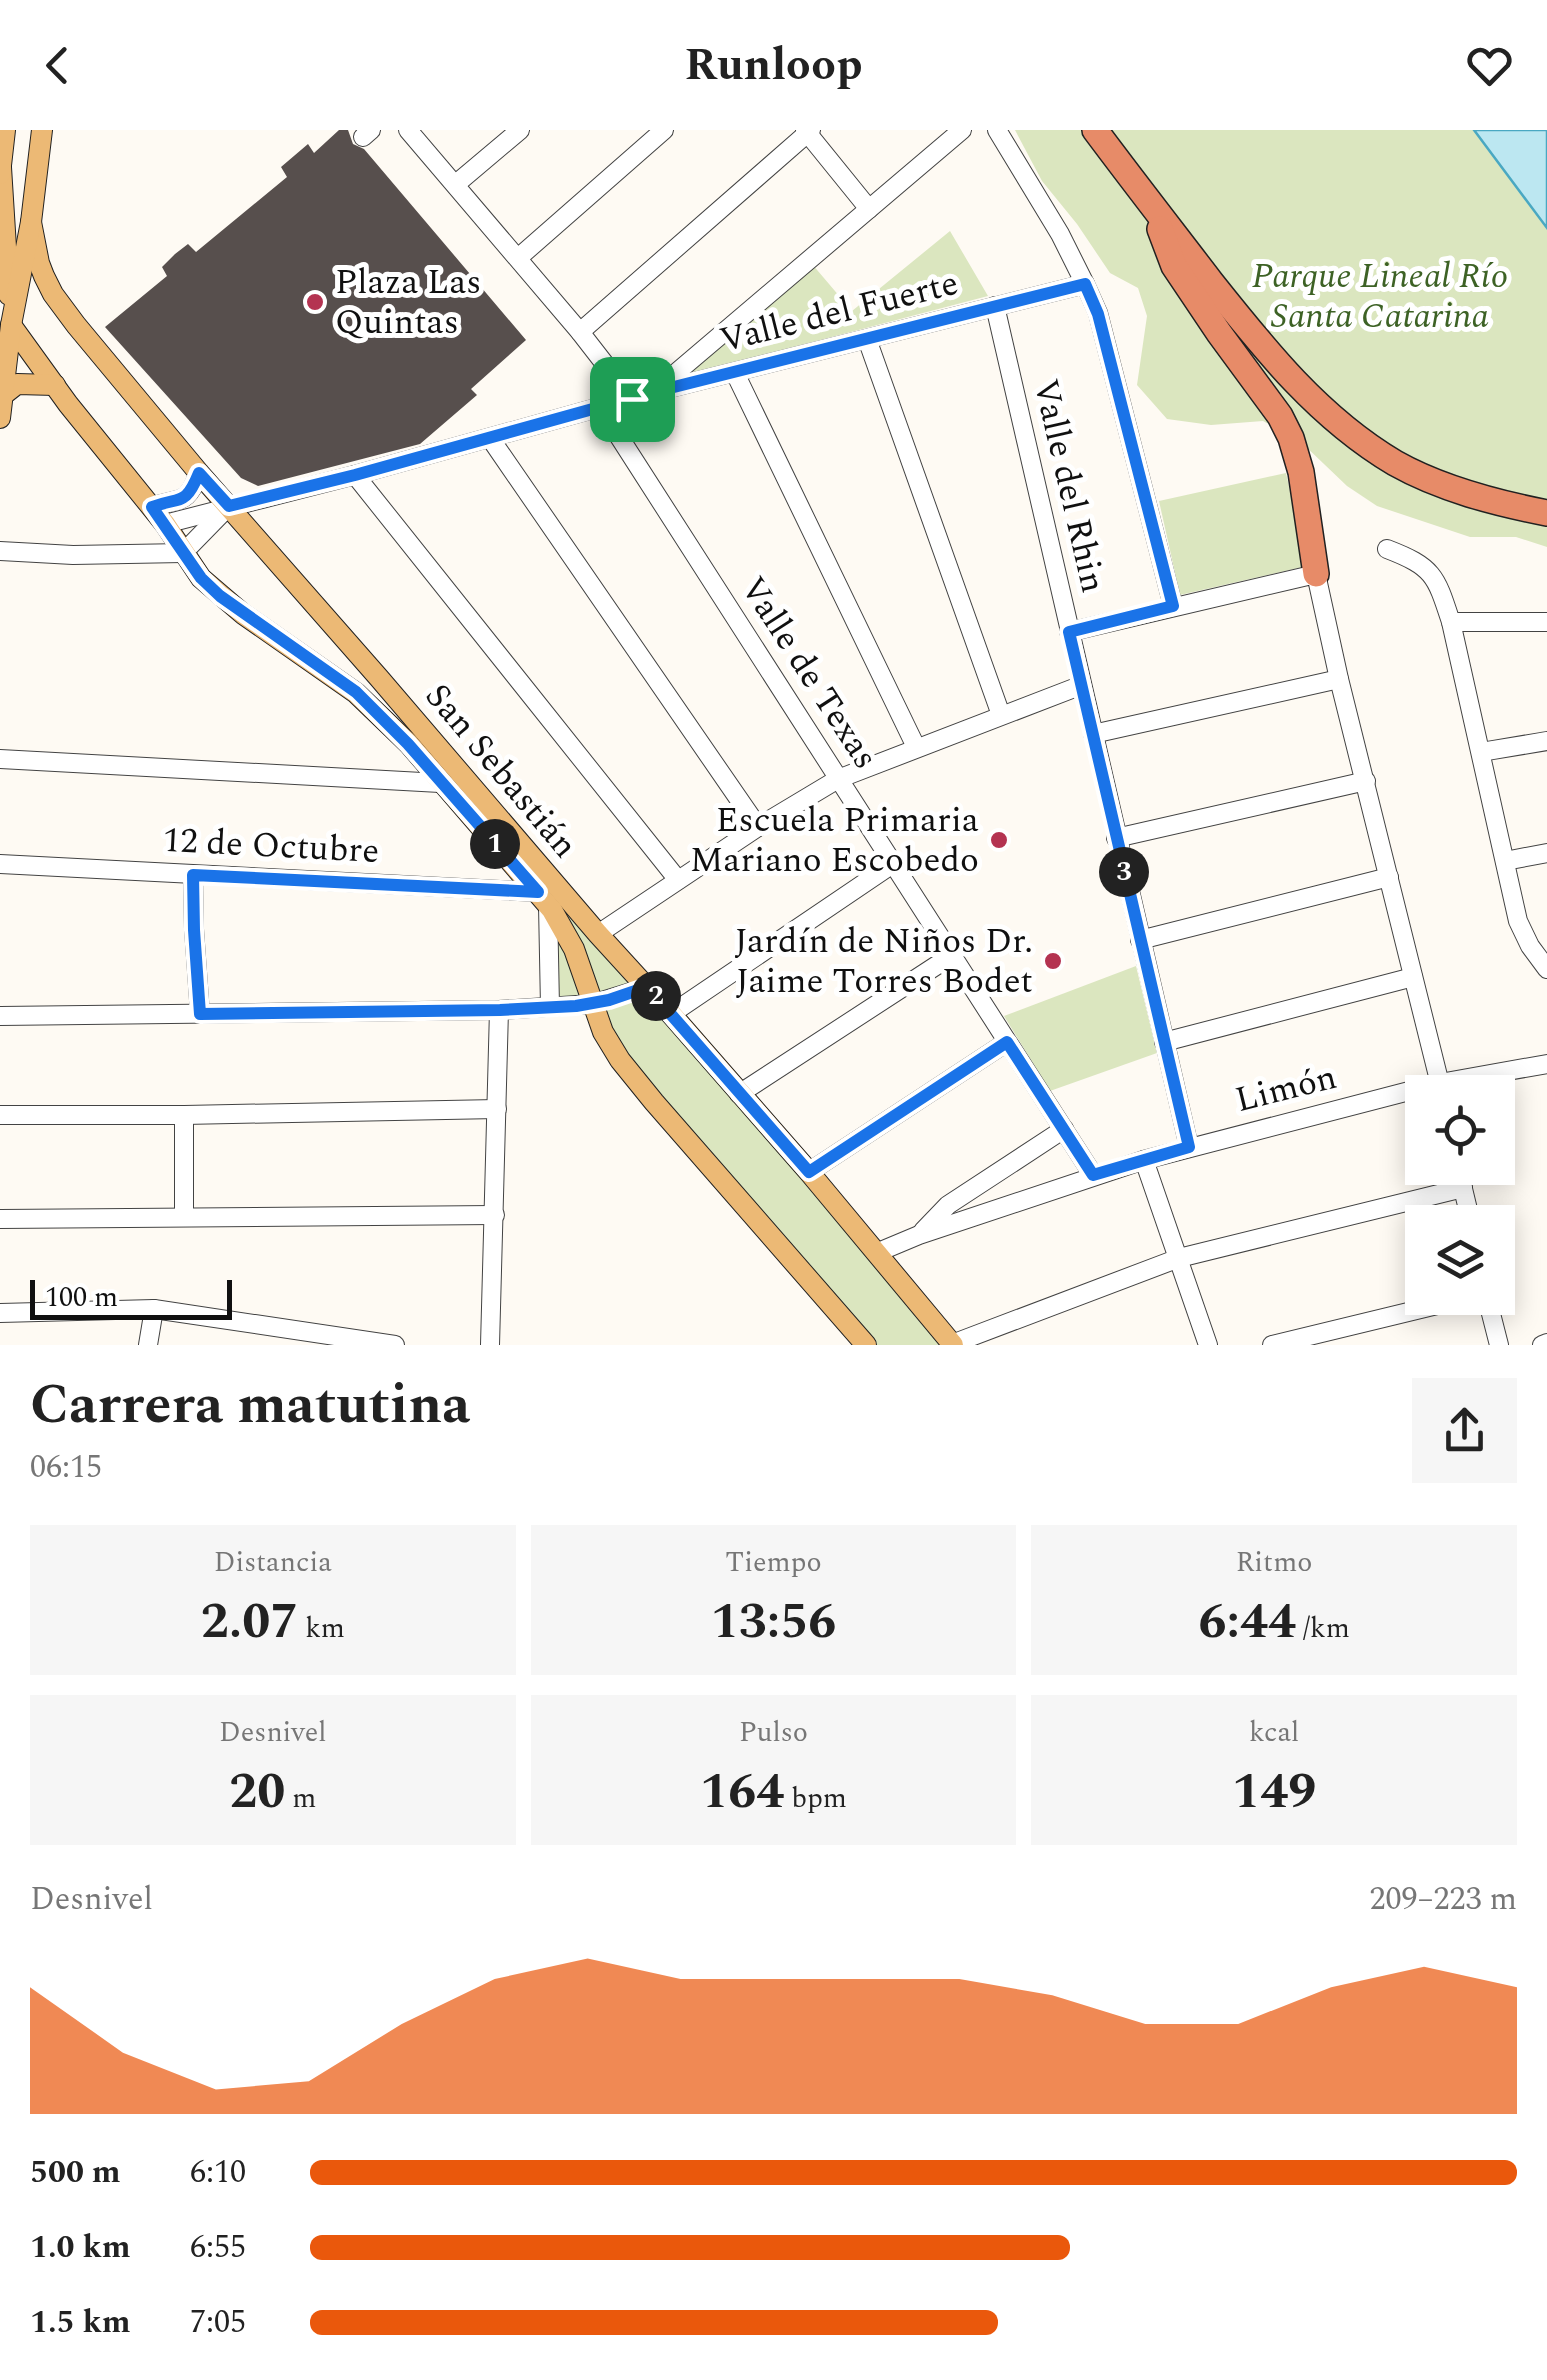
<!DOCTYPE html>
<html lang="es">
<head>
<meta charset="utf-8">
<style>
  body { margin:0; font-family:Spectral,serif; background:#f6f6f6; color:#222; height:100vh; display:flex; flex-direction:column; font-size:38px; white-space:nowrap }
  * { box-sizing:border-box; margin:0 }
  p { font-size:32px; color:#767676 }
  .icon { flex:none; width:55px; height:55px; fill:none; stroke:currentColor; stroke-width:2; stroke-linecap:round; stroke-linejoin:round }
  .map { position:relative; height:1215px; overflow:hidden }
  .drawer { display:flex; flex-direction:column; background:#fff; flex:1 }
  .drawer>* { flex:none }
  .controls { position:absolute; left:1405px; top:945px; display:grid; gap:20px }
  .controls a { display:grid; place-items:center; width:110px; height:110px; border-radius:0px; background:#fff; box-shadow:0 5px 25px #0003; font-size:50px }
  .scale { position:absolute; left:30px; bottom:25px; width:202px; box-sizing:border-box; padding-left:10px; border:5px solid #101010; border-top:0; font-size:28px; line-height:35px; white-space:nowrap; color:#101010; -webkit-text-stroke:8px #fff; paint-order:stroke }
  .pin { position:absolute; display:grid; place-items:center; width:85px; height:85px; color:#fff; margin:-42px; border-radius:20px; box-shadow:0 5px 15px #0006 }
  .km { position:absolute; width:50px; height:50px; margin:-25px; border-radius:50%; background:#222; color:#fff; font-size:28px; line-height:50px; text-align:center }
  .round { display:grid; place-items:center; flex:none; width:105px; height:105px; border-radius:0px; background:#f6f6f6 }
  .head { display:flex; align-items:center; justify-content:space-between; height:170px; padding:0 30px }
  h1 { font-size:55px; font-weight:700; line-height:75px }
  .metrics { display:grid; grid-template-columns:repeat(3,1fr); gap:15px; height:170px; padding:10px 30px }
  .metrics div { display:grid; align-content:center; border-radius:0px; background:#f6f6f6; text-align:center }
  .metrics b { font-size:50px; font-weight:700 }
  .metrics small { font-size:28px; font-weight:400 }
  .metrics p { font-size:28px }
  .chart { height:280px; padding:20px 30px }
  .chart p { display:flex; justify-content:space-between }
  .chart svg { width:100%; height:180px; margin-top:10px; fill:#ea580c; opacity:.7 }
  ul { padding:0 30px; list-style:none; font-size:32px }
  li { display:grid; grid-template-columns:160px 120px 1fr; align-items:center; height:75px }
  li i { height:25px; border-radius:12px; background:#ea580c }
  header { display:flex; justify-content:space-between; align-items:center; height:130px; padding:0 30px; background:#fff; font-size:45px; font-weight:700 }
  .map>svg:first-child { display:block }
  .green { fill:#dbe6bf }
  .water { fill:#bce7f1; stroke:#4aa8c2; stroke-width:2.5 }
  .building { fill:#574f4d }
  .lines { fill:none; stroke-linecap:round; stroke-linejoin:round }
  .minor-casing { stroke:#434343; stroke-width:20 }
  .major-casing { stroke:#212121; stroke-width:22 }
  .highway-casing { stroke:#212121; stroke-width:28 }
  .minor { stroke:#fff; stroke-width:18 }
  .major { stroke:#ecb975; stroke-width:20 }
  .highway { stroke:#e78b68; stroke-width:25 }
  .route-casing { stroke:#fff; stroke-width:20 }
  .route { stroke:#1a73e8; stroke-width:12 }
  .poi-dot { fill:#b43351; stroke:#fff; stroke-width:4 }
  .labels { text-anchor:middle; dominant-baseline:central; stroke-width:10; stroke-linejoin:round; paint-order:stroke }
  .park-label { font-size:35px; font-style:italic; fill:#3d6225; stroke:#fff }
  .poi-label { font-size:35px; fill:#101010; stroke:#fff; text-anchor:end }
  .street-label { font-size:35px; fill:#101010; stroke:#fff }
</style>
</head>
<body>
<header><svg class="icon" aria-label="back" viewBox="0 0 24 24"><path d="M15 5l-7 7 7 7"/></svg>Runloop<svg class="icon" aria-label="heart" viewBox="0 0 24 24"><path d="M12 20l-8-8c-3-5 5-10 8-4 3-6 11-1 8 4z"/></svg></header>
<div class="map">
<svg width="1547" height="1215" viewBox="0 0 1547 1215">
  <rect width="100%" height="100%" fill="#fefaf3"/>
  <g class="green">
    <polygon points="1015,0 1547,0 1547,417 1516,407 1470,407 1377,376 1347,356 1302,313 1263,291 1211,295 1167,289 1137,255 1147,186 1138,158 1110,143 1077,94 1042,51"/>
    <polygon points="950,101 988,166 675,248 812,134 852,181"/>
    <polygon points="1286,343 1307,436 1180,465 1159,371"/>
    <polygon points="563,764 953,1215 866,1215 633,947 592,874 550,877 548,775"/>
    <polygon points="1136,836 1157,923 1050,961 1004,886"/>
  </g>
  <polygon class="water" points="1474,0 1547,0 1547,98"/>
  <polygon class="building" points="339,0 348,0 353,14 364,19 526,210 471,259 477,265 420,314 258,356 241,348 105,197 167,146 162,137 175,124 188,114 196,122 287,47 281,37 308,14 314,23"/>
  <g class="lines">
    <defs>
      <g id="minor">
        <polyline points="408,0 580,202 632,269"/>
        <polyline points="805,0 869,79"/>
        <polyline points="997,0 1060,104 1085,154"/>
        <polyline points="363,7 371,0"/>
        <polyline points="456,54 520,0"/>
        <polyline points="518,128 664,0"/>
        <polyline points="995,176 1189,1017"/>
        <polyline points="580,202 811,0"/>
        <polyline points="867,209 1001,585"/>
        <polyline points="735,243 916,617"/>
        <polyline points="657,259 962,0"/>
        <polyline points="600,277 1093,1045"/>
        <polyline points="490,308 758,697"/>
        <polyline points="355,345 678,750"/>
        <path d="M152 377C181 366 186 377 199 343"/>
        <polyline points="165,394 355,345 654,262 1085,154 1098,183 1173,476"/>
        <path d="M1387 419C1434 437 1436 446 1451 492L1518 791 1530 816 1547 839"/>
        <polyline points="0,421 73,425 183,423 225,380"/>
        <polyline points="1451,492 1547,492"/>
        <polyline points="1069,502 1316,444 1339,549 1442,962"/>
        <polyline points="1093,604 1339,549"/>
        <polyline points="1481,622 1547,611"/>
        <polyline points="0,629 440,653"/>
        <polyline points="1116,708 1366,651"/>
        <polyline points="1505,731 1547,723"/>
        <polyline points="0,734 538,762"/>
        <polyline points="193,745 194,799 200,884"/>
        <polyline points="548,775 550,877"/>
        <polyline points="598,804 758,697 838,649 1082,555"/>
        <polyline points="1140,810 1389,747"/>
        <polyline points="671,884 894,733"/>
        <polyline points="0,886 499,880 592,874 647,857"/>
        <polyline points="1164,912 1413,847"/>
        <polyline points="739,964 951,826"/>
        <polyline points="0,985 184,985 497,979"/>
        <polyline points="184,985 184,1086"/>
        <polyline points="1144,1030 1208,1215"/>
        <polyline points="1458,1038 1471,1092"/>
        <polyline points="809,1042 1007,912"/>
        <polyline points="0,1089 495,1085"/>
        <polyline points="923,1101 948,1075 1064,999"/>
        <polyline points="876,1123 919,1105 1144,1030 1440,953 1547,934"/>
        <polyline points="1487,1168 1499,1215"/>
        <polyline points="0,1183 154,1179 395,1215"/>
        <polyline points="952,1214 1179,1128 1463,1058"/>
        <polyline points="148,1215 154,1179"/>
        <polyline points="490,1215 499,880"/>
        <polyline points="1272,1215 1466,1168"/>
        <polyline points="1542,1215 1547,1213"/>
      </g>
      <g id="major">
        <polyline points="1,37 9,165"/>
        <polyline points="0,44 5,0"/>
        <polyline points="31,92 39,133 44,146 53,164 76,195 199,343 379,548 598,804 671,884 809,1042 953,1215"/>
        <polyline points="11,195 68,274 165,394 201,448 243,484 356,563 409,614 552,780 574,819 603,902 620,930 654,972 866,1215"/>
        <polyline points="3,265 17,254 55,255"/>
        <polyline points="0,288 11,195 31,92 42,0"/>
      </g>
      <g id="highway">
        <path d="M1095 0C1133 51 1172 101 1211 152 1265 220 1319 288 1395 333 1441 359 1496 373 1547 383"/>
        <polyline points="1160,99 1174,136 1219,203 1280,286 1291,308 1301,342 1316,444"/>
      </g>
    </defs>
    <use href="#minor" class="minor-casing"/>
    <use href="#major" class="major-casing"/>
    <use href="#highway" class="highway-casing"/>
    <use href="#minor" class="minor"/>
    <use href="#major" class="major"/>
    <use href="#highway" class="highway"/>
  </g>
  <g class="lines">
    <defs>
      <path id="route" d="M1085 154 1098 184 1173 476 1069 502 1189 1017 1093 1045 1007 912 809 1042 647 857 609 870 576 876 500 880 200 884 194 800 193 745 538 762 408 614 356 562 220 466 201 448 152 377C181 366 185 377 199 343L229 376 355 345 654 262Z"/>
    </defs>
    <use href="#route" class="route-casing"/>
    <use href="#route" class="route"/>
  </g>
  <g class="poi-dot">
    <circle cx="315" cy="172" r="10"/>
    <circle cx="999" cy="710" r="10"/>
    <circle cx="1053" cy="831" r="10"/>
  </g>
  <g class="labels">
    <g class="park-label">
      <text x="1380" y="146">Parque Lineal Río<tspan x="1380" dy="40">Santa Catarina</tspan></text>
    </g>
    <g class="poi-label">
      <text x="335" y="152" text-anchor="start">Plaza Las<tspan x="335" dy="40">Quintas</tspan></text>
      <text x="979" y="690">Escuela Primaria<tspan x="979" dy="40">Mariano Escobedo</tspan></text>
      <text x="1033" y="811">Jardín de Niños Dr.<tspan x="1033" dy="40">Jaime Torres Bodet</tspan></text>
    </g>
    <g class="street-label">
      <text transform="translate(839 182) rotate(-14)">Valle del Fuerte</text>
      <text transform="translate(1069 356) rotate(77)">Valle del Rhin</text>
      <text transform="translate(809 543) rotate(57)">Valle de Texas</text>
      <text transform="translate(501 641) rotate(50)">San Sebastián</text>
      <text transform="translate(271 716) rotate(3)">12 de Octubre</text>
      <text transform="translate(1286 959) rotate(-14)">Limón</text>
    </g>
  </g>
</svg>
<div class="controls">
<a><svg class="icon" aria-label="locate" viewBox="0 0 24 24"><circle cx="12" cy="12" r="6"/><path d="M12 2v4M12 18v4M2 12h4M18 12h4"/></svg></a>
<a><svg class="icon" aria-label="layers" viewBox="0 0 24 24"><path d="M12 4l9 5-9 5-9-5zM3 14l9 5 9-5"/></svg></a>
</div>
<div class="scale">100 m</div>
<div class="pin" style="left:632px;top:269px;background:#1e9e55"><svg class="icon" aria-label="arrive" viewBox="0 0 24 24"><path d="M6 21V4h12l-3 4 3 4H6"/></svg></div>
<b class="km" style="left:495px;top:714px">1</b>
<b class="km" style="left:656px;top:866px">2</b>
<b class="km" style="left:1124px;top:742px">3</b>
</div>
<section class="drawer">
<div class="head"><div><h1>Carrera matutina</h1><p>06:15</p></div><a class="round"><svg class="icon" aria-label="share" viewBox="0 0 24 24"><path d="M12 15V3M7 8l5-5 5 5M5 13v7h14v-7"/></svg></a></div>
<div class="metrics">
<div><p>Distancia</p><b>2.07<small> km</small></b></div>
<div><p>Tiempo</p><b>13:56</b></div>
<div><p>Ritmo</p><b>6:44<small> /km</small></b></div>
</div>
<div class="metrics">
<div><p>Desnivel</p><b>20<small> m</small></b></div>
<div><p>Pulso</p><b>164<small> bpm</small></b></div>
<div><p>kcal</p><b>149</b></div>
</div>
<div class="chart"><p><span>Desnivel</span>209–223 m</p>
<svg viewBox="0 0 160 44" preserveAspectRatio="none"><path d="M0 44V13L10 29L20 38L30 36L40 22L50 11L60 6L70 11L80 11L90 11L100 11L110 15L120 22L130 22L140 13L150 8L160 13V44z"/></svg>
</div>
<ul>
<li><b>500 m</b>6:10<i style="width:100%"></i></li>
<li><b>1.0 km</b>6:55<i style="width:63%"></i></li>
<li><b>1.5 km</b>7:05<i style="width:57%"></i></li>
</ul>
</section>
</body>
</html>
